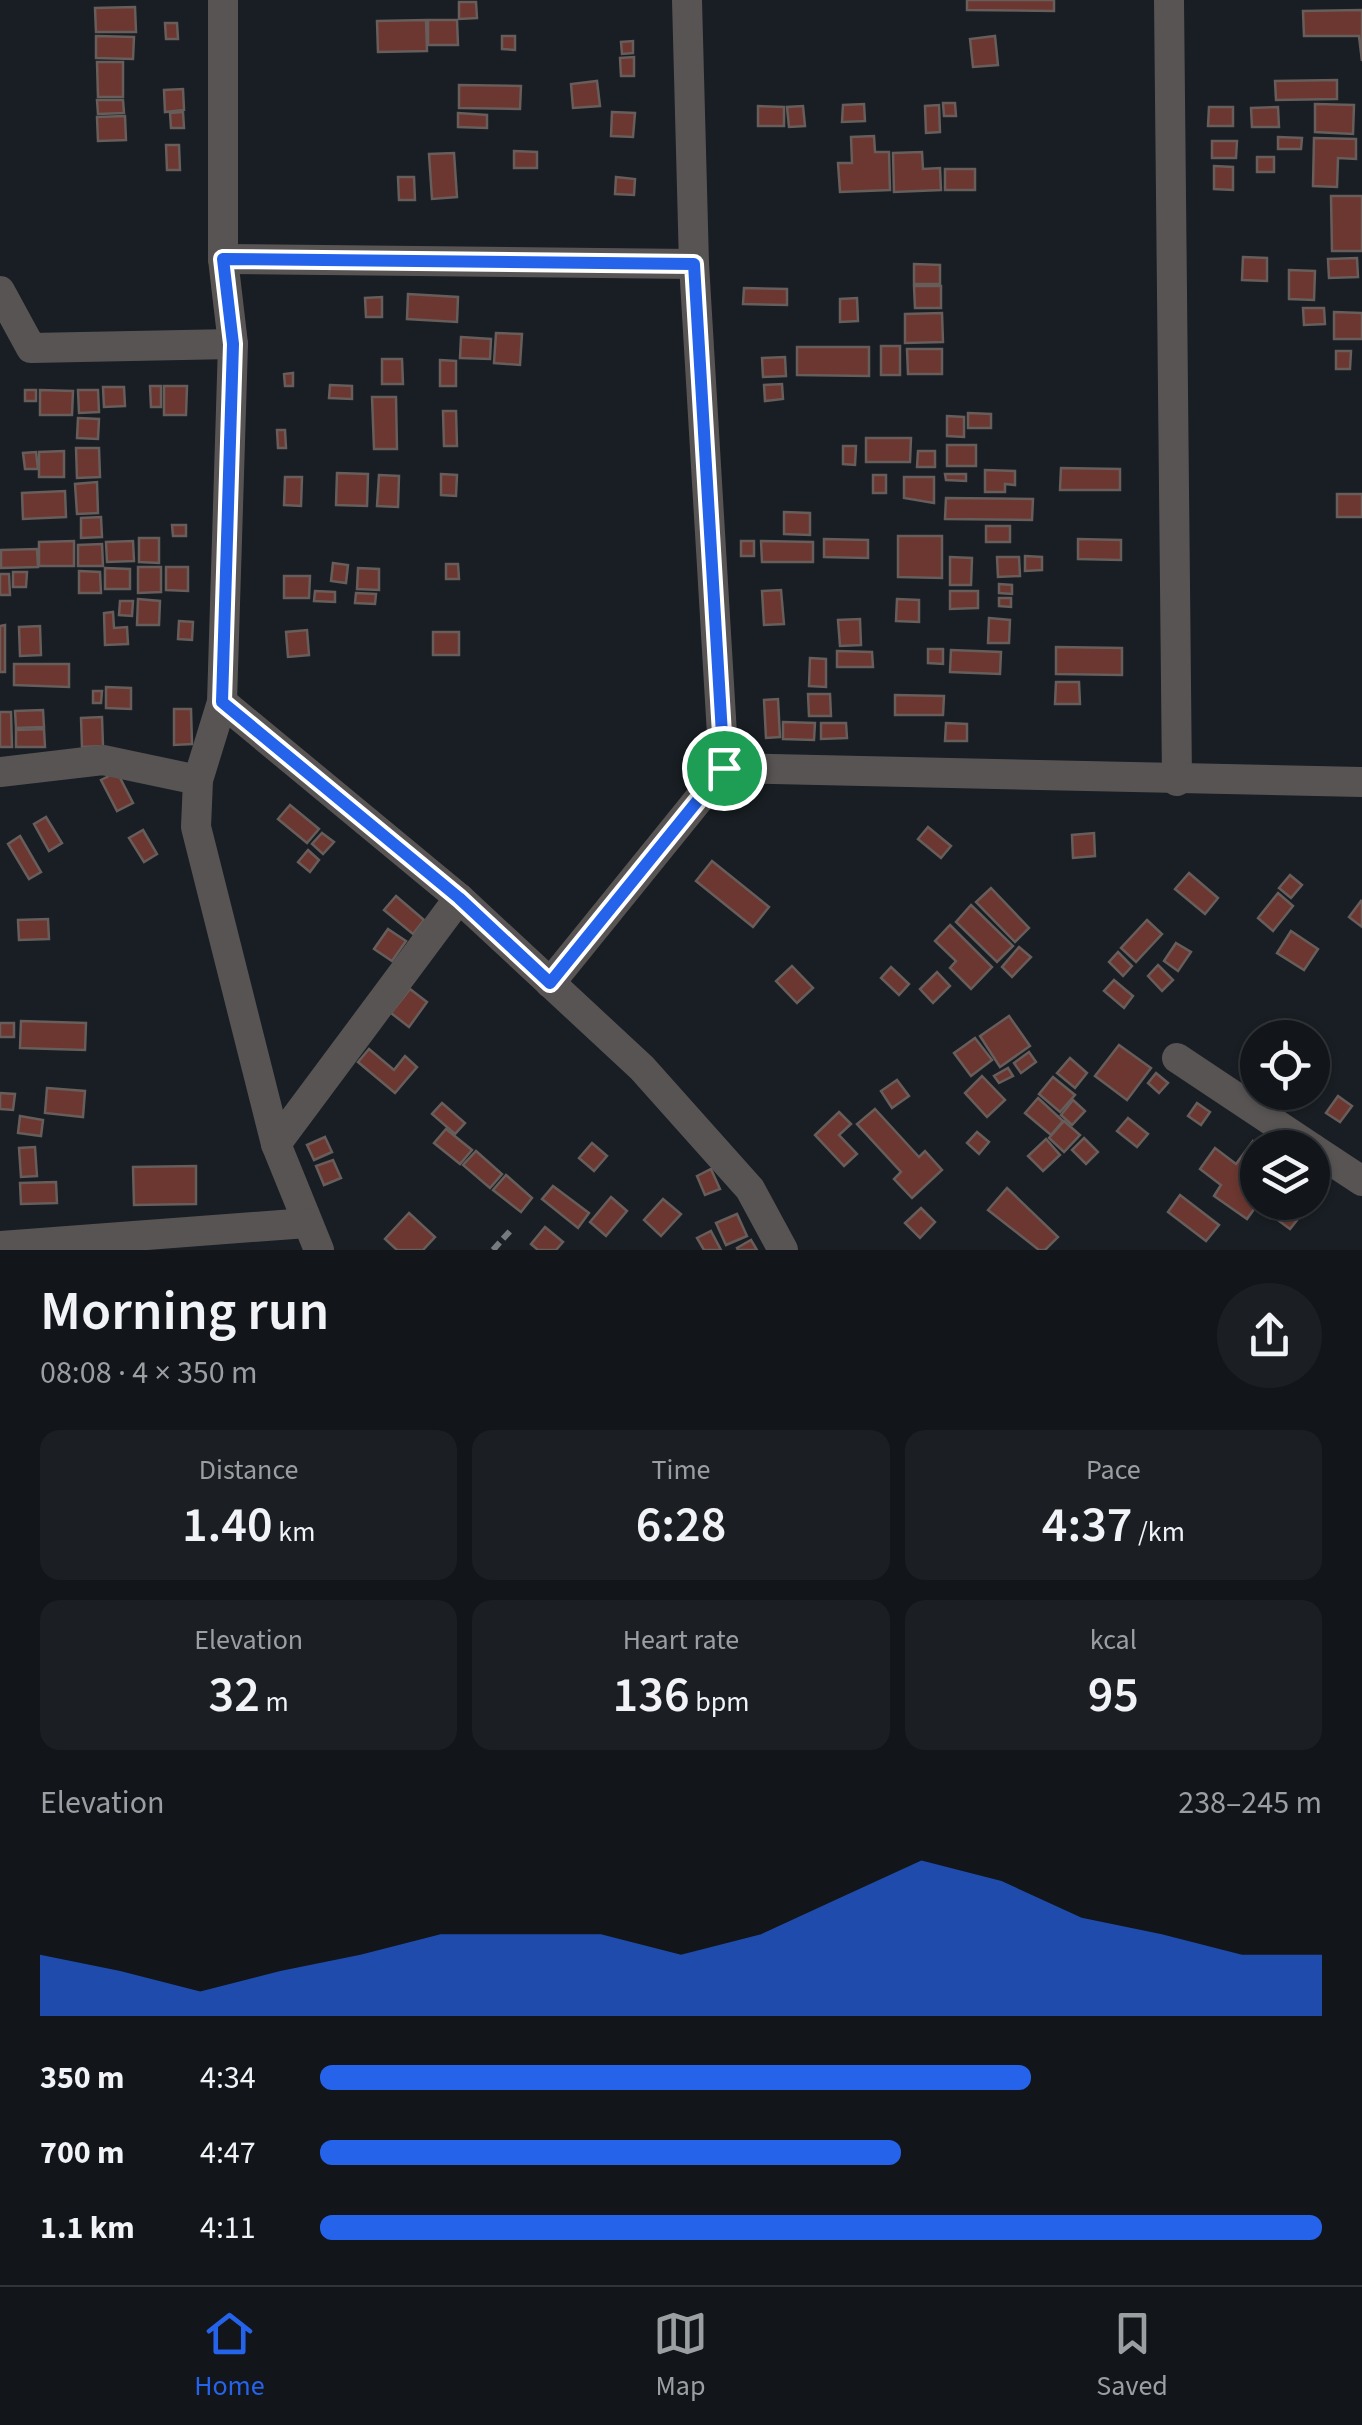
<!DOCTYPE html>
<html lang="en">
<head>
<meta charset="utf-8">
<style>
  body { margin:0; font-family:"Source Sans 3",sans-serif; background:#1b1f23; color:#f1f3f6; height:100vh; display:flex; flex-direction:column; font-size:38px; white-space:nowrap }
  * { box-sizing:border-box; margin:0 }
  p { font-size:32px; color:#9c9fa2 }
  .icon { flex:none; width:55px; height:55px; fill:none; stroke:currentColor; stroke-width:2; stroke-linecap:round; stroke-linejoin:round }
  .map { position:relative; height:1250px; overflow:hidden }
  .details { display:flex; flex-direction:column; background:#12161a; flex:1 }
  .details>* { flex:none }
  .tools { position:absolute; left:1240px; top:1020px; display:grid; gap:20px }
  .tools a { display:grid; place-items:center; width:90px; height:90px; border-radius:50%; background:#12161a; box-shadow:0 2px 8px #0004,0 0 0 2px #313539; font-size:50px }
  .pin { position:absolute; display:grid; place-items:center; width:85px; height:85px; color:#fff; margin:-42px; border:5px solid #fff; border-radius:50%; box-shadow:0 2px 10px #0007 }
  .round { display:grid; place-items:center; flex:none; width:105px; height:105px; border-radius:52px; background:#1b1f23 }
  .head { display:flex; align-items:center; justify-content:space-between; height:170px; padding:0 40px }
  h1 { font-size:55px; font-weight:600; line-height:75px }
  .stats { display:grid; grid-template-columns:repeat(3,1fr); gap:15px; height:170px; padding:10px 40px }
  .stats div { display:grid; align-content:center; border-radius:20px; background:#1b1f23; text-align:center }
  .stats b { font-size:50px; font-weight:600 }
  .stats small { font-size:28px; font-weight:400 }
  .stats p { font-size:28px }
  .chart { height:280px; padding:20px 40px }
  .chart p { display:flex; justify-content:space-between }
  .chart svg { width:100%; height:180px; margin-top:10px; fill:#2563eb; opacity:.7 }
  ul { padding:0 40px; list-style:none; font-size:32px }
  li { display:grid; grid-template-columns:160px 120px 1fr; align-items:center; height:75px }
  li i { height:25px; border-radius:12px; background:#2563eb }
  .dock { display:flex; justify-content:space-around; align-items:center; height:140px; border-top:2px solid #313539; background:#12161a; font-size:28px; color:#9c9fa2 }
  .dock a { display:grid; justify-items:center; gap:5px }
  .dock .active { color:#2563eb }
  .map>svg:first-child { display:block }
  .building { fill:#6b3730; stroke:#675d5b; stroke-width:2.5 }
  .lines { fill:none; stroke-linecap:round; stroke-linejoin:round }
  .path { stroke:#757a7e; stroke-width:6; stroke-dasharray:10 5; stroke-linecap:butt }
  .minor { stroke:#585454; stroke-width:30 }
  .route-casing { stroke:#fff; stroke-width:20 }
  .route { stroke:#2563eb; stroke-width:12 }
</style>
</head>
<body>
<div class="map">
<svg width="1362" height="1250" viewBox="0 0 1362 1250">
  <rect width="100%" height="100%" fill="#181e23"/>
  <g class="building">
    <polygon points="967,0 1054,0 1054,11 967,10"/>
    <polygon points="459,2 476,2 477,18 459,19"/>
    <polygon points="135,7 136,32 96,32 95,8"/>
    <polygon points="1362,10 1362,61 1359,36 1304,36 1303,11"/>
    <polygon points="426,20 427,51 378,52 377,21"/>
    <polygon points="428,20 457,20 458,45 428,45"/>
    <polygon points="165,23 177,23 178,39 166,39"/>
    <polygon points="96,36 134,37 133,59 96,58"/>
    <polygon points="502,36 515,36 515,50 502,49"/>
    <polygon points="995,36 998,65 973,67 970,39"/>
    <polygon points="633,41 633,53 622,54 621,42"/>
    <polygon points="634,57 634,76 621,76 620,58"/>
    <polygon points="97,62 123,62 123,97 98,97"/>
    <polygon points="1337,80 1337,99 1276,100 1275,81"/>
    <polygon points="597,81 600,106 573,108 571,84"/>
    <polygon points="459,85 521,86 520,109 459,108"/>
    <polygon points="183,89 184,110 165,112 164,90"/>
    <polygon points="97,100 123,100 124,113 98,114"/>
    <polygon points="943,103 955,103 956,116 944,116"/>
    <polygon points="864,104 865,121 842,122 843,105"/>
    <polygon points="1315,104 1354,105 1353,134 1315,132"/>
    <polygon points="939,105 940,132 926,133 925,106"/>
    <polygon points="758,106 784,107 784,126 758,126"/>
    <polygon points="803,106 805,126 789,127 787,107"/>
    <polygon points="1209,107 1233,107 1233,126 1208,126"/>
    <polygon points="1278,107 1279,127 1252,127 1251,108"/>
    <polygon points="183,112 184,128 171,128 170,113"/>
    <polygon points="612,112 635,113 633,137 611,136"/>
    <polygon points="458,113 487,115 487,128 458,127"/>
    <polygon points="125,116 126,140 98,141 97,117"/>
    <polygon points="874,136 875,152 889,152 890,190 840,192 838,163 852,163 851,137"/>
    <polygon points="1278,137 1302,138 1301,149 1278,149"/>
    <polygon points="1314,138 1356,139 1356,159 1338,158 1337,187 1313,186"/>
    <polygon points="1212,141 1237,141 1236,158 1212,158"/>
    <polygon points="166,145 179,145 180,170 167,170"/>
    <polygon points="514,151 537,152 537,168 514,168"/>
    <polygon points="922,152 923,169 940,168 941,190 894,192 893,153"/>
    <polygon points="454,153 457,197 432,199 429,154"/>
    <rect x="1257" y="157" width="17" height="15"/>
    <polygon points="1214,166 1233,167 1233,190 1214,189"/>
    <rect x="945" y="169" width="30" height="21"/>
    <polygon points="398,177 414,177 415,200 399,200"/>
    <polygon points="616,177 635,179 634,195 615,194"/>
    <polygon points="1331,196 1362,196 1362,251 1332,251"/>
    <polygon points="1243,257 1267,258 1267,281 1242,280"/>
    <polygon points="1357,258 1358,277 1329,278 1328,259"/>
    <polygon points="914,264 940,265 940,284 914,284"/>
    <polygon points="1289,270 1315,271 1314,300 1289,299"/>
    <polygon points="914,286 941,286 941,308 915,308"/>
    <polygon points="744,288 787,289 787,305 743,304"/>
    <polygon points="408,294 458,297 457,322 407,319"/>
    <polygon points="382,297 382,317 366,317 365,298"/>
    <polygon points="857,298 858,321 840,322 840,299"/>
    <polygon points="1303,308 1324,308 1325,324 1304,325"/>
    <polygon points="1334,312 1362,313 1362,339 1334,339"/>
    <polygon points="942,313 943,342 905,343 905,314"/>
    <polygon points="496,333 522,334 520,365 494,363"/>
    <polygon points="461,337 491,339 490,359 460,358"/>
    <rect x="881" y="346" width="19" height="29"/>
    <polygon points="797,347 869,347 869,376 797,375"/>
    <polygon points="907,349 942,349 942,374 908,374"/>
    <polygon points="1336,351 1351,351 1350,369 1336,369"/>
    <polygon points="785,357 786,376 763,377 762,358"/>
    <polygon points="382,359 402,359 403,384 382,384"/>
    <polygon points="440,360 456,361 456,386 440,386"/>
    <polygon points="293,373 293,386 285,386 284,374"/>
    <polygon points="782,384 783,399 765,401 764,385"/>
    <polygon points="330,385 352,386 352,399 329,398"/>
    <polygon points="150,386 161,386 161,407 151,407"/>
    <polygon points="164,386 187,386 186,415 164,415"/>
    <polygon points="103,387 124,387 125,406 104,407"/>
    <rect x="25" y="390" width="11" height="11"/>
    <polygon points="40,390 73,391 72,415 40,415"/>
    <polygon points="78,390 98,390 99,412 79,413"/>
    <polygon points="372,397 396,397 397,449 374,449"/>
    <polygon points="443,411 456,411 457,446 444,446"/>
    <polygon points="968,413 991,414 991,428 968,428"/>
    <polygon points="947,416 964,417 964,437 947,436"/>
    <polygon points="78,418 99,419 98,439 77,438"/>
    <polygon points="277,430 285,430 286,448 278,448"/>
    <polygon points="866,438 911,438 910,462 866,462"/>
    <rect x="947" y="445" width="29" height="21"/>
    <polygon points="843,446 856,446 855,465 843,464"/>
    <polygon points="76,448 99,448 100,477 77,478"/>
    <polygon points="64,451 64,477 39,477 39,452"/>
    <polygon points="918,451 935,451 935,467 917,467"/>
    <polygon points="36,452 38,469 25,469 23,453"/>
    <polygon points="1061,468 1120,469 1120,490 1060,490"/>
    <polygon points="985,470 1015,471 1015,485 1005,484 1005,492 985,492"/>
    <polygon points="337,473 368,474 367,506 336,505"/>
    <polygon points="441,474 457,475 456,496 441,495"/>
    <polygon points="945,474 966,474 966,481 946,480"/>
    <polygon points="379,475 399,476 398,507 377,506"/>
    <rect x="873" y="475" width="13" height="18"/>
    <polygon points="285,477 302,477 301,506 284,505"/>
    <polygon points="904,477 934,477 934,503 904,498"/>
    <polygon points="97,482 98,513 77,514 75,484"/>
    <polygon points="65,491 66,517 23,519 22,493"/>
    <rect x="1337" y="494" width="25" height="23"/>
    <polygon points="946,498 1033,499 1032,520 945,519"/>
    <polygon points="784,512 810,513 810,535 784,534"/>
    <polygon points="101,517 102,537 81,538 81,518"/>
    <polygon points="172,525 186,525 186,536 173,536"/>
    <rect x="986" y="526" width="24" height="16"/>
    <polygon points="898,536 942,536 942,578 898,577"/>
    <polygon points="139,538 159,538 159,563 139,562"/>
    <polygon points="824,539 868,540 868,558 824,557"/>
    <polygon points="1078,539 1121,540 1121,560 1078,559"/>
    <polygon points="74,541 74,566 39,566 39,542"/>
    <polygon points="133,541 134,561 107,562 106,542"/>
    <rect x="741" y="541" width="13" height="15"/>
    <polygon points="761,541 813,542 813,562 762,562"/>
    <polygon points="102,544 103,566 78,566 78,545"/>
    <polygon points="37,549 38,567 1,568 1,550"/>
    <polygon points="1025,556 1042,557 1042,570 1025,571"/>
    <polygon points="950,557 972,558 971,585 950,585"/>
    <polygon points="997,557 1019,557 1020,576 998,577"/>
    <polygon points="333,563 348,565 346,583 331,581"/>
    <polygon points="446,564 458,564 459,579 446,579"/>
    <polygon points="138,567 161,567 161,592 138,593"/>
    <polygon points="166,567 188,567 188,591 166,590"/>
    <polygon points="105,568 130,569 130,589 105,589"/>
    <polygon points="358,568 379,569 379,590 357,589"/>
    <polygon points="79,571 100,572 101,593 79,593"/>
    <polygon points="13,572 27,572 26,587 13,587"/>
    <polygon points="0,574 9,574 10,595 0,595"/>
    <polygon points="284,576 310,576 309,598 284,598"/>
    <polygon points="999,584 1012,585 1012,594 999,593"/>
    <polygon points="781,590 784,624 764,625 762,591"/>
    <polygon points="315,591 335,592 335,602 314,601"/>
    <polygon points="950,591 978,591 978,608 950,609"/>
    <polygon points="356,593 376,594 375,604 355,603"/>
    <polygon points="999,598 1011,598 1011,607 999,606"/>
    <polygon points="138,599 160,601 159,625 137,625"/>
    <polygon points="897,599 919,600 919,622 896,621"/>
    <polygon points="120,601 133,601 132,616 119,615"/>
    <polygon points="113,612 114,628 127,627 128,644 105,645 104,613"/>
    <polygon points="989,618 1010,620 1009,643 988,643"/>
    <polygon points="860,619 861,645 840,646 838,620"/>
    <polygon points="179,621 193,622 192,640 178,639"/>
    <polygon points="5,625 5,672 0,672 0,626"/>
    <polygon points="40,626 41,655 20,656 19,627"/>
    <polygon points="307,630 309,655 288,657 286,632"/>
    <rect x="433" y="632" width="26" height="23"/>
    <polygon points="1056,647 1122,648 1122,675 1056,674"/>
    <polygon points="928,649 943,649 943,664 928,663"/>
    <polygon points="951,650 1001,652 1000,674 950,672"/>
    <polygon points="837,651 872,652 873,667 837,667"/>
    <polygon points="810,658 826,659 826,687 809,686"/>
    <polygon points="14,664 69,664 69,687 14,685"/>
    <polygon points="1056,682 1079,682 1080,704 1055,704"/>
    <polygon points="106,687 131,688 131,709 106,708"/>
    <polygon points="93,691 102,691 101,703 93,703"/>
    <polygon points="808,694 830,694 831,716 809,716"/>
    <polygon points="895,695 944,696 943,715 895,715"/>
    <polygon points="778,699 780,737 766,738 764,700"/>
    <polygon points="174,709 191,709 192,744 174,745"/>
    <polygon points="43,710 44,727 16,728 15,711"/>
    <polygon points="0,712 11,712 12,747 0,747"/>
    <polygon points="102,717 103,746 82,747 81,718"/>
    <polygon points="783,722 815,723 814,740 783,739"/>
    <polygon points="821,723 846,723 847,738 821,739"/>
    <polygon points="946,723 967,724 967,741 945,741"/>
    <polygon points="44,729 45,747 16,747 16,730"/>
    <polygon points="117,772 133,803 117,811 101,780"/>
    <polygon points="290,805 319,829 307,843 278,819"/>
    <polygon points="46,817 62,843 49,851 34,824"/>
    <polygon points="928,827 951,846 941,858 918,839"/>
    <polygon points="143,830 157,854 144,862 129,838"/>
    <polygon points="322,833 334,842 323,854 312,844"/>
    <polygon points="1094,833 1095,856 1073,858 1072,835"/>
    <polygon points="20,836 41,872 29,879 8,844"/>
    <polygon points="308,850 319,860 310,872 298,862"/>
    <polygon points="712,861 769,907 753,927 696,881"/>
    <polygon points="1189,873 1218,898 1205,914 1175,889"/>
    <polygon points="1290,875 1302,885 1291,898 1279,888"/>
    <polygon points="991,888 1029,928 1015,942 976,902"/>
    <polygon points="1278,893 1293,906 1273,931 1258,918"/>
    <polygon points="396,896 424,920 413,934 384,910"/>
    <polygon points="1361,901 1362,902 1362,927 1349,917"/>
    <polygon points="971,905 1013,946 997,962 956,922"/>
    <polygon points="48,919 49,939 19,940 18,920"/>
    <polygon points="1147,920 1162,934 1136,962 1121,948"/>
    <polygon points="950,925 992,967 971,989 950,968 956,961 935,941"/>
    <polygon points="388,929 406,941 392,961 374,949"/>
    <polygon points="1291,931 1318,949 1304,970 1277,953"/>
    <polygon points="1176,943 1191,952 1178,971 1164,961"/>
    <polygon points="1019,947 1031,957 1012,977 1002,967"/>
    <polygon points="1118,952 1132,966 1123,976 1109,962"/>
    <polygon points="1158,965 1173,980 1162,991 1148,976"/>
    <polygon points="792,966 813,988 797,1003 776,981"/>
    <polygon points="891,967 909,984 899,995 881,978"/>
    <polygon points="937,972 950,986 933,1003 920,989"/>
    <polygon points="1114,980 1133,996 1124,1008 1104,991"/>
    <polygon points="410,989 427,1002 409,1027 391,1013"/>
    <polygon points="1009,1016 1030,1046 1000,1067 980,1036"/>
    <polygon points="21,1021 86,1023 85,1050 20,1048"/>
    <rect x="0" y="1023" width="14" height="14"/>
    <polygon points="975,1038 992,1060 971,1076 954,1053"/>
    <polygon points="1119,1045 1151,1068 1127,1100 1095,1076"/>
    <polygon points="369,1049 394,1070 405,1056 417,1067 395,1093 358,1062"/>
    <polygon points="1029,1052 1036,1062 1021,1073 1014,1063"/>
    <polygon points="1070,1058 1087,1073 1075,1088 1057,1073"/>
    <polygon points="1008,1068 1013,1076 999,1083 994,1076"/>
    <polygon points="1156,1073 1168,1083 1159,1093 1148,1083"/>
    <polygon points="982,1076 1005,1100 987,1117 965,1093"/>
    <polygon points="1053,1077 1075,1095 1060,1112 1039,1094"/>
    <polygon points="897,1080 909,1096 892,1108 881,1091"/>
    <polygon points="47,1088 85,1091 83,1117 45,1113"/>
    <polygon points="0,1093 15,1094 13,1110 0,1109"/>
    <polygon points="1338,1096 1352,1106 1340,1122 1326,1113"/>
    <polygon points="1038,1098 1063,1121 1051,1135 1025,1113"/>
    <polygon points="1073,1100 1085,1111 1072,1125 1061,1115"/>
    <polygon points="442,1103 465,1123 455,1134 432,1114"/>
    <polygon points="1197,1103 1210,1112 1201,1125 1188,1116"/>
    <polygon points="875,1109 919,1157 925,1151 942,1170 912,1198 894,1179 901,1172 857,1124"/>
    <polygon points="839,1112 851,1124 839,1135 857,1154 844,1166 815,1135"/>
    <polygon points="20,1116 43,1120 41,1136 18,1133"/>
    <polygon points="1128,1118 1148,1134 1137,1147 1117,1131"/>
    <polygon points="1064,1121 1080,1135 1064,1152 1049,1138"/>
    <polygon points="446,1129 472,1150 460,1164 434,1143"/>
    <polygon points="977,1132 989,1142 979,1154 967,1143"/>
    <polygon points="325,1137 332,1152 314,1160 307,1145"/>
    <polygon points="1084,1138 1098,1152 1086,1164 1072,1150"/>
    <polygon points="1046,1139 1060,1155 1043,1171 1028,1156"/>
    <polygon points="1253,1141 1262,1148 1258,1148 1258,1180 1245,1197 1257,1205 1247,1219 1214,1196 1221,1185 1200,1169 1215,1148 1236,1164"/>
    <polygon points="592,1143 607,1156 594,1171 579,1158"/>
    <polygon points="35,1147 37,1176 21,1177 19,1148"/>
    <polygon points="476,1151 502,1174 490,1188 463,1165"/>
    <polygon points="333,1160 341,1178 324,1185 316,1166"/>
    <polygon points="196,1166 196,1204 134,1205 133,1167"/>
    <polygon points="711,1169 720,1189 705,1195 697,1176"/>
    <polygon points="506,1175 532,1198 521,1212 493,1190"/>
    <polygon points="1313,1178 1326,1188 1308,1211 1297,1202 1312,1202"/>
    <polygon points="56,1182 57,1203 21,1204 20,1183"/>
    <polygon points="553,1186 589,1213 578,1228 542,1199"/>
    <polygon points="1007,1188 1058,1237 1045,1250 1039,1250 988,1210"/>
    <polygon points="1180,1195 1219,1225 1206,1241 1168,1212"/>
    <polygon points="611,1197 627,1211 606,1236 590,1222"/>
    <polygon points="663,1199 681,1214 661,1236 644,1220"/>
    <polygon points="1281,1202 1301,1215 1290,1229 1271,1215"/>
    <polygon points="921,1208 935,1222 920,1238 905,1223"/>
    <polygon points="409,1213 435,1237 423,1250 397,1250 385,1239"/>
    <polygon points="737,1214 747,1236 726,1245 716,1223"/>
    <polygon points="545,1227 563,1242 556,1250 538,1250 531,1244"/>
    <polygon points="711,1231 721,1250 704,1250 697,1238"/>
    <polygon points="751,1240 757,1250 738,1250 737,1248"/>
  </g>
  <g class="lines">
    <polyline class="path" points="493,1250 511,1230"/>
    <g class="minor">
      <polyline points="223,0 223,259 233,344 222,702 198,780 196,827 276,1144 319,1250"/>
      <polyline points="1169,0 1177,781"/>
      <polyline points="223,259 694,264"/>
      <polyline points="0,291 31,348 233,344"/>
      <polyline points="222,702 459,898 642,1068 750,1189 783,1250"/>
      <polyline points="724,768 1362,782"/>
      <polyline points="0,772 103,760 198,780"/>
      <polyline points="550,983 724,768 694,264 687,0"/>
      <polyline points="1177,1058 1312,1148"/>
      <polyline points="276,1144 459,898"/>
      <polyline points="1312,1148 1362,1181"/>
      <polyline points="0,1246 307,1223"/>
    </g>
  </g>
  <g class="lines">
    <defs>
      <polygon id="route" points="223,259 694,264 724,768 550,983 459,898 222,702 233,344"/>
    </defs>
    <use href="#route" class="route-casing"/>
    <use href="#route" class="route"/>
  </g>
</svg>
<div class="tools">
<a><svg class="icon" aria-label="locate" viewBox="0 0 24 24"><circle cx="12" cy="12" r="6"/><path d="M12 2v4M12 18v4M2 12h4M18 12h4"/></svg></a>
<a><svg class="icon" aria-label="layers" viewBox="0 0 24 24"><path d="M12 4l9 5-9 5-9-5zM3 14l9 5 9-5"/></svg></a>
</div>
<div class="pin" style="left:724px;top:768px;background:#1e9e55"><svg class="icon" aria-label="arrive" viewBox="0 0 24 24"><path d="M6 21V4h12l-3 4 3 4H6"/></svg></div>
</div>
<section class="details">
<div class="head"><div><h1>Morning run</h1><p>08:08 · 4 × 350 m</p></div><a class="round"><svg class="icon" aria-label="share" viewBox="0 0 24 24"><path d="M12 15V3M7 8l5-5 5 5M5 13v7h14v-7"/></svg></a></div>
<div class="stats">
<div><p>Distance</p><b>1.40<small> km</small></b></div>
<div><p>Time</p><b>6:28</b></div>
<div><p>Pace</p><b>4:37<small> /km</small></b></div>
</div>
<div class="stats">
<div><p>Elevation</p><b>32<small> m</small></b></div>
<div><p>Heart rate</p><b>136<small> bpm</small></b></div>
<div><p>kcal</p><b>95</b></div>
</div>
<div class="chart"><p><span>Elevation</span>238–245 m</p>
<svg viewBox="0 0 160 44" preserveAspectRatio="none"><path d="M0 44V29L10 33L20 38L30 33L40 29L50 24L60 24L70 24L80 29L90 24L100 15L110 6L120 11L130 20L140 24L150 29L160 29V44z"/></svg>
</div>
<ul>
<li><b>350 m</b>4:34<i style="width:71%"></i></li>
<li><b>700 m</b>4:47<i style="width:58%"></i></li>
<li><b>1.1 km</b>4:11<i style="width:100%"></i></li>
</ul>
</section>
<nav class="dock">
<a class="active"><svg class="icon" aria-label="home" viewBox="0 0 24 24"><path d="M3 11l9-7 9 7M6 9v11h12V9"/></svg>Home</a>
<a><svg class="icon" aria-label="map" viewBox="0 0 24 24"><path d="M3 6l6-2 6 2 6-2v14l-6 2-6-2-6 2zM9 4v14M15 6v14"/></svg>Map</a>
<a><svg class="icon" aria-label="saved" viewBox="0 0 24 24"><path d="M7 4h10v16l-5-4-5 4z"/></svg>Saved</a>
</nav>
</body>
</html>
